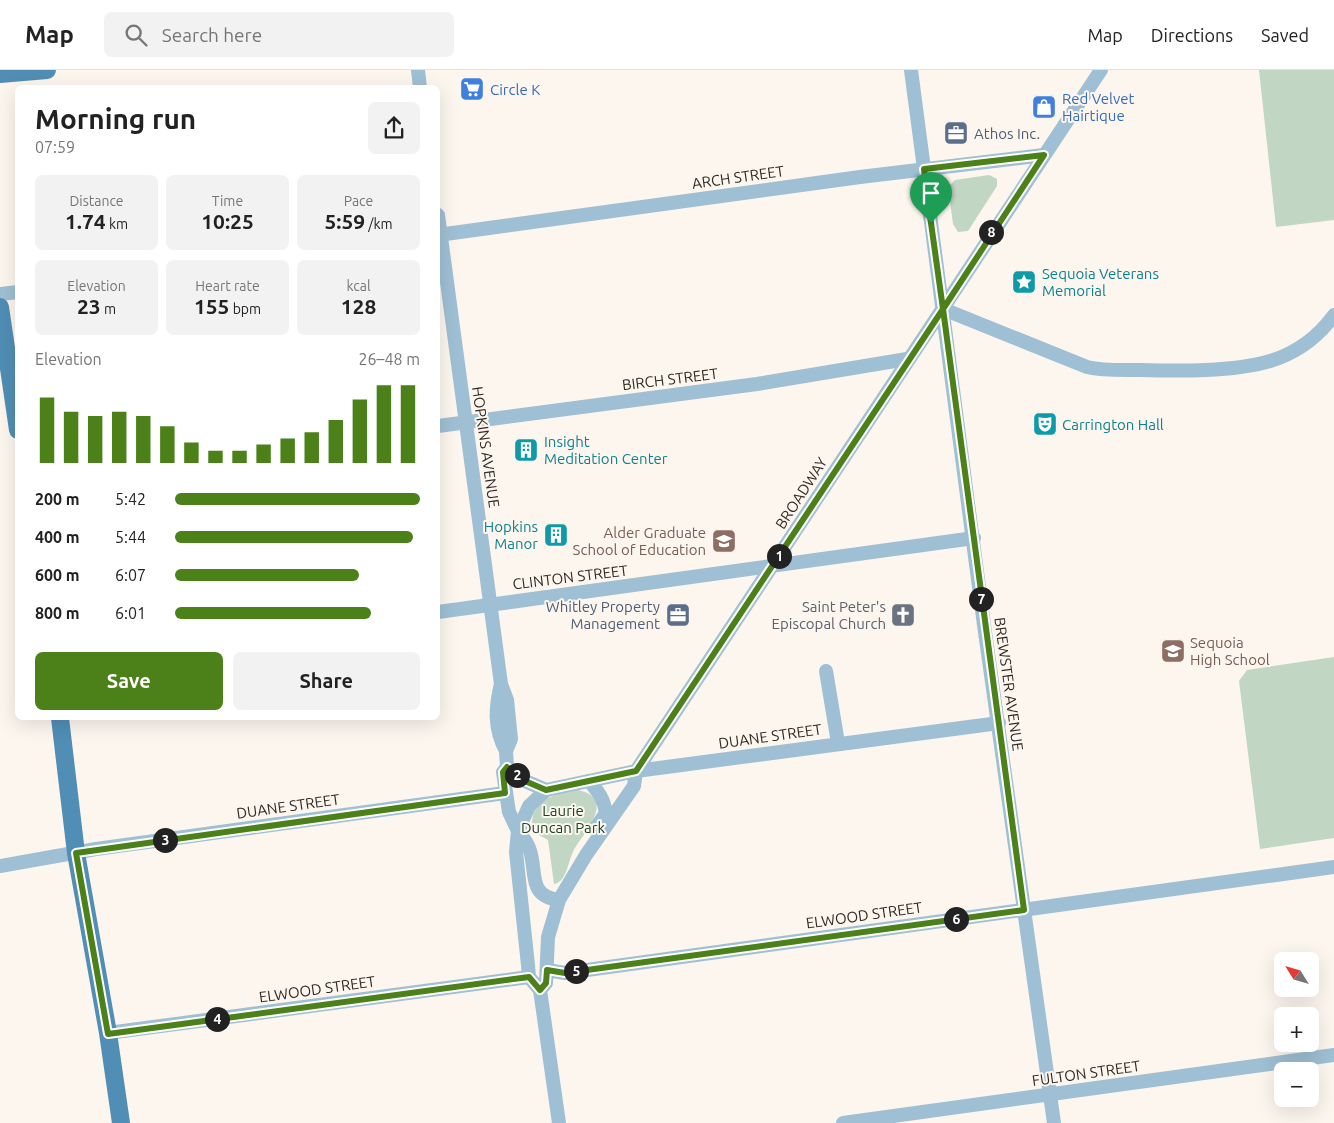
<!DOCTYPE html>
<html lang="en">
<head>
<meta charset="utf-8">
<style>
  body { margin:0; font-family:Ubuntu,sans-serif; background:#f2f2f2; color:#222; height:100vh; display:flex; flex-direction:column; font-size:19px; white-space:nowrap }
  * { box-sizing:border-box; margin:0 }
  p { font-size:16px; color:#767676 }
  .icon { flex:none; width:28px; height:28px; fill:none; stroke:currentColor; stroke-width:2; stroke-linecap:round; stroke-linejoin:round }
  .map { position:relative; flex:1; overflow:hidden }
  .details { position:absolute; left:15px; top:15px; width:425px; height:635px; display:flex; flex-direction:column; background:#fff; border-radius:8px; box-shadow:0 5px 20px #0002 }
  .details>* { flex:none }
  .needle { width:32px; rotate:307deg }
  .buttons { position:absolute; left:1274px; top:882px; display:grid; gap:10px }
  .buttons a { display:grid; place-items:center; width:45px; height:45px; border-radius:8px; background:#fff; box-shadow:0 5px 20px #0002; font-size:25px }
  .pin { position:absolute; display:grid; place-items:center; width:42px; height:42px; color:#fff; margin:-51px -21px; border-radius:50% 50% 50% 0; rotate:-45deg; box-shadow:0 0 5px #0007 }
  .pin .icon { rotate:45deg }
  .km { position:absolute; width:25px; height:25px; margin:-12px; border-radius:50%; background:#222; color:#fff; font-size:14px; line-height:25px; text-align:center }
  .round { display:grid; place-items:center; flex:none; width:52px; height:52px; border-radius:8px; background:#f2f2f2 }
  .headline { display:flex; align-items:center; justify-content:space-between; height:85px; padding:0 20px }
  h1 { font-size:28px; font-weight:600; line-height:38px }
  .metrics { display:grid; grid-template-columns:repeat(3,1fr); gap:8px; height:85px; padding:5px 20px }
  .metrics div { display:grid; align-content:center; border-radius:8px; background:#f2f2f2; text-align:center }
  .metrics b { font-size:21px; font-weight:600 }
  .metrics small { font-size:14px; font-weight:400 }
  .metrics p { font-size:14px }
  .chart { height:140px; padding:10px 20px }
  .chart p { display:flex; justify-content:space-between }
  .chart svg { width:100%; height:90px; margin-top:5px; stroke:#4b8118; stroke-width:6 }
  .button { display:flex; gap:10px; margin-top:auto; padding:10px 20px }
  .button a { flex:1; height:58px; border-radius:8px; background:#4b8118; color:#fff; font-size:20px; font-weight:600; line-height:58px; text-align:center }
  .button a+a { background:#f2f2f2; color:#222 }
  ul { padding:0 20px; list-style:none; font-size:16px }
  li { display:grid; grid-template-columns:80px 60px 1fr; align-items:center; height:38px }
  li i { height:12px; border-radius:6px; background:#4b8118 }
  header { display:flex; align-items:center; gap:30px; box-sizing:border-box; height:70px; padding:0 25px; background:#fff; border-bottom:1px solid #e0e0e0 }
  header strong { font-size:24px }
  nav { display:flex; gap:28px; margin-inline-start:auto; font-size:18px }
  .search { width:350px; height:45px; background:#f2f2f2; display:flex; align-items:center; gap:12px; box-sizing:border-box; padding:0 18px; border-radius:8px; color:#767676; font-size:19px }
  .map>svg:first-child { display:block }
  .green { fill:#c2d6c4 }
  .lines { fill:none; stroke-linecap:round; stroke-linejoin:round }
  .minor { stroke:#9fbfd4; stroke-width:14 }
  .major { stroke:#508eb5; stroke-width:18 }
  .route-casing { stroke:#fff; stroke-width:10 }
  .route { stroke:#4b8118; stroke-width:6 }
  .labels { text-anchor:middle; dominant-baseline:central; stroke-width:4; stroke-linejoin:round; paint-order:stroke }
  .shop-label { font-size:15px; fill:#366cbe; stroke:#fdf6ef; text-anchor:start }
  .service-label { font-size:15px; fill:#4e5e75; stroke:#fdf6ef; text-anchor:start }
  .street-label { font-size:15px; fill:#312b24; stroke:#fdf6ef }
  .culture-label { font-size:15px; fill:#0d838f; stroke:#fdf6ef; text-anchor:start }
  .education-label { font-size:15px; fill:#785e54; stroke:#fdf6ef; text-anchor:end }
  .worship-label { font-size:15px; fill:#5b616d; stroke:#fdf6ef; text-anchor:end }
  .park-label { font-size:15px; fill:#1a4424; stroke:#fdf6ef }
</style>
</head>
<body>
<header>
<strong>Map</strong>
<div class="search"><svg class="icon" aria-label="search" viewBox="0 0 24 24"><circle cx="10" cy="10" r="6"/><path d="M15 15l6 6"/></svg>Search here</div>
<nav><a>Map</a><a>Directions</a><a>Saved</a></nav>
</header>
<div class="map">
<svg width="1334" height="1053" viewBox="0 0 1334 1053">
  <rect width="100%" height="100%" fill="#fdf6ef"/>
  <g class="green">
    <polygon points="1259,0 1334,0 1334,150 1276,157"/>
    <polygon points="989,105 997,109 997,116 968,161 958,162 953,154 948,117 955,110"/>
    <polygon points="1334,587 1334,768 1260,779 1239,611 1247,600"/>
    <path d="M578 720C619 729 581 765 573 782 568 791 567 812 554 814L548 770 532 761C530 726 551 726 578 720Z"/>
  </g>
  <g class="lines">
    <g class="minor">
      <polyline points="418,0 420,18"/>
      <polyline points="911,0 984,555 1054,1053"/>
      <polyline points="438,145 501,614 507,630 511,669 506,681 507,697 503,702 509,742 518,761 516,782 528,895 529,907 540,920 559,1053"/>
      <polyline points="438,165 860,107 1044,85"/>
      <polyline points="0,224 18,222"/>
      <path d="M943 239 1087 297C1104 301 1122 300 1140 300 1179 301 1233 302 1270 291 1296 283 1318 267 1334 245"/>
      <polyline points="438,356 757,314 907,289"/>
      <polyline points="438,542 974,468"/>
      <polyline points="826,601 838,673"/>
      <path d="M501 614C495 638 494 659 506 681"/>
      <polyline points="507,697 525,711 546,720 636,701 999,653"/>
      <path d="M589 711C598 721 604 729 606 743L597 756"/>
      <path d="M546 720 529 736 518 761C522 766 527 772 529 778 538 800 526 826 559 830"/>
      <polyline points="0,796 96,779 505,723"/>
      <polyline points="547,900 565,903 1334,797"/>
      <polyline points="540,920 546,913 548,867 559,830 586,785 634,716 636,701 1101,0"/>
      <polyline points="108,963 529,907"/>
      <polyline points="843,1053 1334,985"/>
    </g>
    <g class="major">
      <polyline points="0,4 47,0"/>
      <polyline points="0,237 18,360"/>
      <polyline points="60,648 76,783 108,963 121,1053"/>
    </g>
  </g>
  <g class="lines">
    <defs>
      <polyline id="route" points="931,153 943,239 636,701 546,720 525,711 507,697 503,702 505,723 76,783 108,964 529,907 540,920 546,913 547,900 565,903 1024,840 943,239 1044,85 924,99 931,153"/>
    </defs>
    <use href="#route" class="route-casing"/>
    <use href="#route" class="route"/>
  </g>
  <defs>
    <symbol id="supermarket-square" viewBox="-11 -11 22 22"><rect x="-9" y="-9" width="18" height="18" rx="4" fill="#3f7fe0" stroke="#fdf6ef"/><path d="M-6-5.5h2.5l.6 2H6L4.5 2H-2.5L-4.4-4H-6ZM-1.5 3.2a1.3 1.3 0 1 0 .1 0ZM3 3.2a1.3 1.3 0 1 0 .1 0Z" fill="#fff"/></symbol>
    <symbol id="shop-square" viewBox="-11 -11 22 22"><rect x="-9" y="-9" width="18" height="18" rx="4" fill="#3f7fe0" stroke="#fdf6ef"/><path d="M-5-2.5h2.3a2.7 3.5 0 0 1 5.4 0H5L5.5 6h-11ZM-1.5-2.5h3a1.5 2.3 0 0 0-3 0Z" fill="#fff"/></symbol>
    <symbol id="office-square" viewBox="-11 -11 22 22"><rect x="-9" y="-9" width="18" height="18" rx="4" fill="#5c6f8a" stroke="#fdf6ef"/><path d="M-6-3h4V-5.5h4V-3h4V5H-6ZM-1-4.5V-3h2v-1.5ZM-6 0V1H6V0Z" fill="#fff"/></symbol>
    <symbol id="sight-square" viewBox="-11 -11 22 22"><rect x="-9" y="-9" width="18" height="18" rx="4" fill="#0f9aa8" stroke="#fdf6ef"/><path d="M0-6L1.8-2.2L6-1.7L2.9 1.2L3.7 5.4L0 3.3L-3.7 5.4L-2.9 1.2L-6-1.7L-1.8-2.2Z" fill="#fff"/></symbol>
    <symbol id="theatre-square" viewBox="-11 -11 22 22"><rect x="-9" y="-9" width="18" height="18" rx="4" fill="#0f9aa8" stroke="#fdf6ef"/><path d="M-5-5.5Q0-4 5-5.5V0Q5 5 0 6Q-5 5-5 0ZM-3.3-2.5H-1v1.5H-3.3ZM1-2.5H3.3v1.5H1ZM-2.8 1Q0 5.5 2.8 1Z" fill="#fff"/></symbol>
    <symbol id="building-square" viewBox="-11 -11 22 22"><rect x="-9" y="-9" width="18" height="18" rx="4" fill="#0f9aa8" stroke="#fdf6ef"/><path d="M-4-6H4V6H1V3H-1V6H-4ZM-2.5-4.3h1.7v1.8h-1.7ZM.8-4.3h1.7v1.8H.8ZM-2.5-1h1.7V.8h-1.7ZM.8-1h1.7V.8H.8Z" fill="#fff"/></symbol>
    <symbol id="university-square" viewBox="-11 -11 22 22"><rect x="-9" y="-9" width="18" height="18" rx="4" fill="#8d6e63" stroke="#fdf6ef"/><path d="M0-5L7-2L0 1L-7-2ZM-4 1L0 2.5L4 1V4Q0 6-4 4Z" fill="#fff"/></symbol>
    <symbol id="church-square" viewBox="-11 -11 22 22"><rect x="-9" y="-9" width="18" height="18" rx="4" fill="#6b7280" stroke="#fdf6ef"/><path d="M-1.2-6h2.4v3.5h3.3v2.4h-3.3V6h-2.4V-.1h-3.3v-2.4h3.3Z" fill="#fff"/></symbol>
    <symbol id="school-square" viewBox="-11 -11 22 22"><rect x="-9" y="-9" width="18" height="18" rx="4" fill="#8d6e63" stroke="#fdf6ef"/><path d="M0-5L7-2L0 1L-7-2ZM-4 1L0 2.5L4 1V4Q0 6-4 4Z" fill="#fff"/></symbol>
  </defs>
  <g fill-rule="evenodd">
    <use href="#supermarket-square" x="458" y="5" width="28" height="28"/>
    <use href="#shop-square" x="1030" y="23" width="28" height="28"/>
    <use href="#office-square" x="942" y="49" width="28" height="28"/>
    <use href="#sight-square" x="1010" y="198" width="28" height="28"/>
    <use href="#theatre-square" x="1031" y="340" width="28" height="28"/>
    <use href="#building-square" x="512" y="366" width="28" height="28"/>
    <use href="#building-square" x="542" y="451" width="28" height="28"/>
    <use href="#university-square" x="710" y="457" width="28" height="28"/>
    <use href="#office-square" x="664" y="531" width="28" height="28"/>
    <use href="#church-square" x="889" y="531" width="28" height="28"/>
    <use href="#school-square" x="1159" y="567" width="28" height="28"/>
  </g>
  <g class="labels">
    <g class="shop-label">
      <text x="490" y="19">Circle K</text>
      <text x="1062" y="28">Red Velvet<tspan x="1062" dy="17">Hairtique</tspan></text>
    </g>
    <g class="service-label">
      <text x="974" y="63">Athos Inc.</text>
      <text x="660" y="536" text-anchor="end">Whitley Property<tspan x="660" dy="17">Management</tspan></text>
    </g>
    <g class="street-label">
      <text transform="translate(738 107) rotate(-8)">ARCH STREET</text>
      <text transform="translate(670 309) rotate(-7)">BIRCH STREET</text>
      <text transform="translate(486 377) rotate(82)">HOPKINS AVENUE</text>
      <text transform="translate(801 423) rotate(-57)">BROADWAY</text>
      <text transform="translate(570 507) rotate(-7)">CLINTON STREET</text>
      <text transform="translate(1009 614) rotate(82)">BREWSTER AVENUE</text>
      <text transform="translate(770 666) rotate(-8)">DUANE STREET</text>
      <text transform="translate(288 736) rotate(-8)">DUANE STREET</text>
      <text transform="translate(864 845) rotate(-8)">ELWOOD STREET</text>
      <text transform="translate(317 919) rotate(-8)">ELWOOD STREET</text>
      <text transform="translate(1086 1003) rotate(-8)">FULTON STREET</text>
    </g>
    <g class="culture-label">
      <text x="1042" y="203">Sequoia Veterans<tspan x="1042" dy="17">Memorial</tspan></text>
      <text x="1062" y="354">Carrington Hall</text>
      <text x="544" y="371">Insight<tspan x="544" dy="17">Meditation Center</tspan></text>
      <text x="538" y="456" text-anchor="end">Hopkins<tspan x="538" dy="17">Manor</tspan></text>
    </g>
    <g class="education-label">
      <text x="706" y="462">Alder Graduate<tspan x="706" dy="17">School of Education</tspan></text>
      <text x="1190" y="572" text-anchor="start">Sequoia<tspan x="1190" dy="17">High School</tspan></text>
    </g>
    <g class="worship-label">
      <text x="886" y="536">Saint Peter's<tspan x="886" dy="17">Episcopal Church</tspan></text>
    </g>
    <g class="park-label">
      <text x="563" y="740">Laurie<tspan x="563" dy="17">Duncan Park</tspan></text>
    </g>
  </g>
</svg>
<div class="buttons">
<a><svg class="needle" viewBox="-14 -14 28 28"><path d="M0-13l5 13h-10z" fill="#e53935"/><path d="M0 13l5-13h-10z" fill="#767676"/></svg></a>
<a>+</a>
<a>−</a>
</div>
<div class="pin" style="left:931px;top:153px;background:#1e9e55"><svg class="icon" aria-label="arrive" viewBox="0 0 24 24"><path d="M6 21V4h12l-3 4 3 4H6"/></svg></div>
<b class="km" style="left:779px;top:486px">1</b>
<b class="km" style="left:517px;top:705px">2</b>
<b class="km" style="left:165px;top:770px">3</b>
<b class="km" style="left:217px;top:949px">4</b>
<b class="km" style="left:576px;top:901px">5</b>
<b class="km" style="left:956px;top:849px">6</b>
<b class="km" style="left:981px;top:529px">7</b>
<b class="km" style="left:991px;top:162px">8</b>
<section class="details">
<div class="headline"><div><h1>Morning run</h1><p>07:59</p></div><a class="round"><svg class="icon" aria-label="share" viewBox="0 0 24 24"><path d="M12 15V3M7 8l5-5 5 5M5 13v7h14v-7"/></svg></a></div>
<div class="metrics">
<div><p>Distance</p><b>1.74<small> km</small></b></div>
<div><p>Time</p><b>10:25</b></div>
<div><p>Pace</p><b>5:59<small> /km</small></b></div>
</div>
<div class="metrics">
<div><p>Elevation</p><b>23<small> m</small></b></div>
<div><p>Heart rate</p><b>155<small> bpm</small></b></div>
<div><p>kcal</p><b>128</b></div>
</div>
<div class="chart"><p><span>Elevation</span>26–48 m</p>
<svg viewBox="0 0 160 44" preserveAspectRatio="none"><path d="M5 44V12M15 44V19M25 44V21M35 44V19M45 44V21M55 44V26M65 44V34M75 44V38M85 44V38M95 44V35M105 44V32M115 44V29M125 44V23M135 44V13M145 44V6M155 44V6"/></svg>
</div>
<ul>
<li><b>200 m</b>5:42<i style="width:100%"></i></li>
<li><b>400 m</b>5:44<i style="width:97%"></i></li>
<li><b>600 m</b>6:07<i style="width:75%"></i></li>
<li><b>800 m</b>6:01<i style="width:80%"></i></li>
</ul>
<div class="button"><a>Save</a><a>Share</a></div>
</section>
</div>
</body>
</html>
